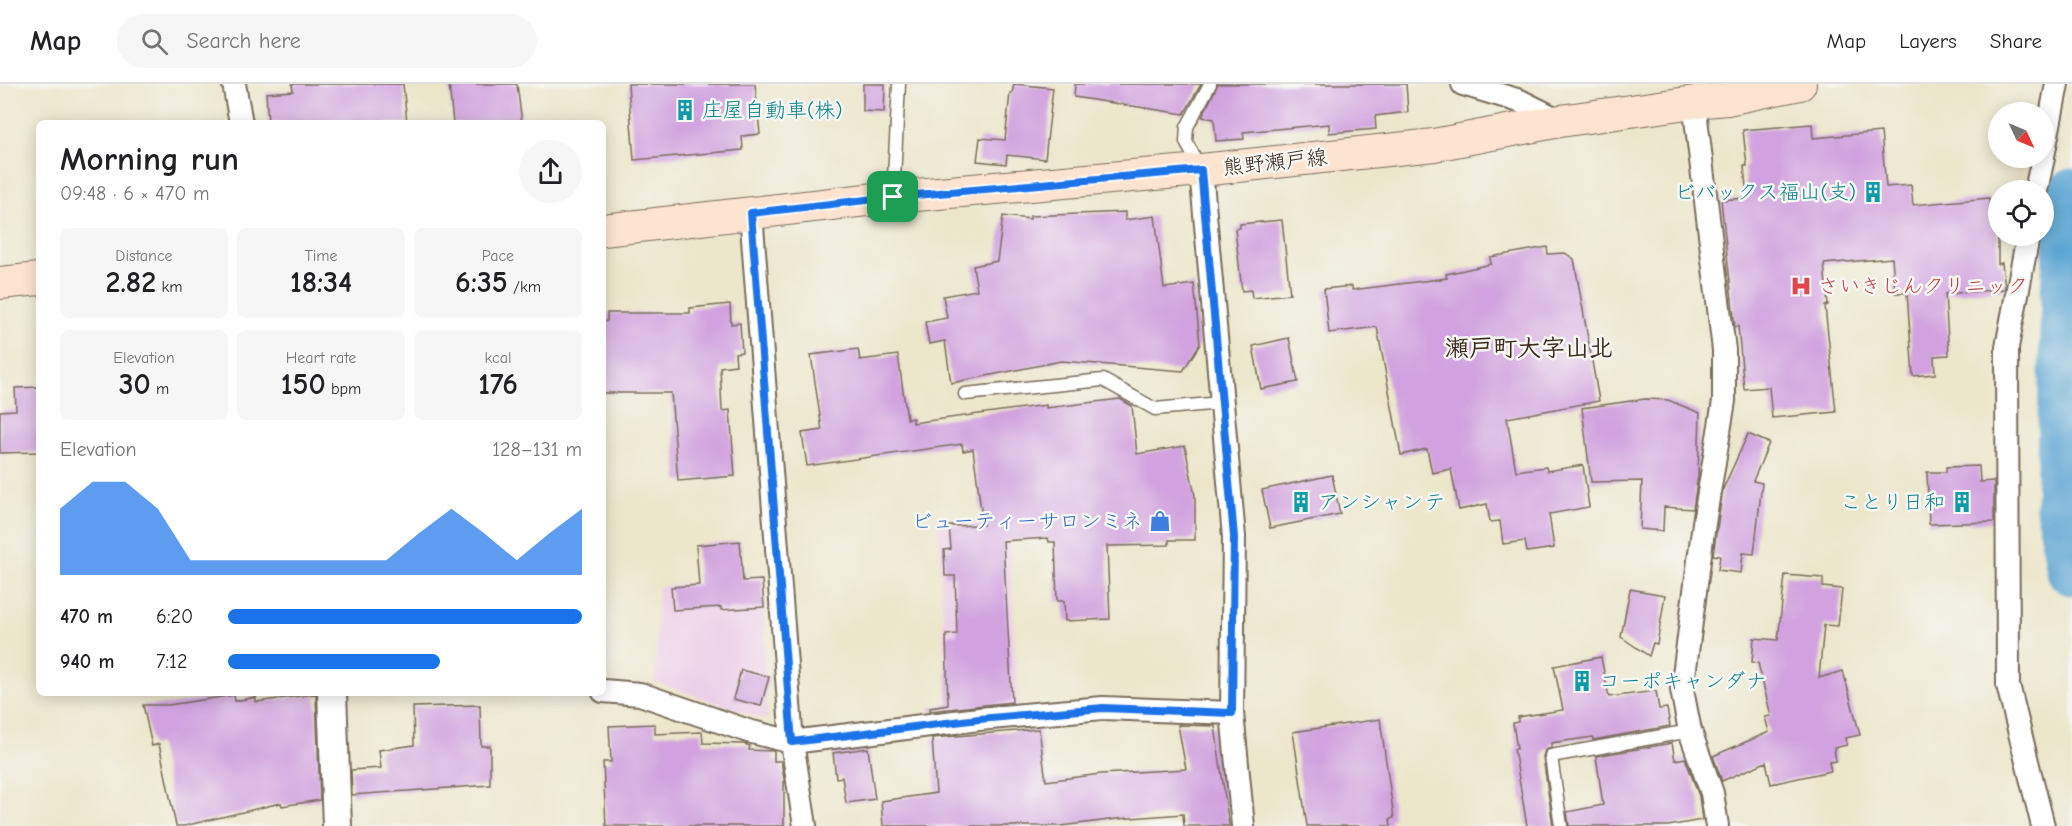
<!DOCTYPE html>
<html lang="en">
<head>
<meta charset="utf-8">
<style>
  body { margin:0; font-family:"Comic Neue","Klee One",sans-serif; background:#f6f6f6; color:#202124; height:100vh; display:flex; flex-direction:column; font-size:22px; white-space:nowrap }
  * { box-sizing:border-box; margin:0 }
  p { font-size:20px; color:#757577 }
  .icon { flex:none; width:33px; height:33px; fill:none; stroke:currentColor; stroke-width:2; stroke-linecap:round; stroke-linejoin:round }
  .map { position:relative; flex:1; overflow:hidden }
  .details { position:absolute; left:36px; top:36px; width:570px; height:576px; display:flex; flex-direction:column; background:#fff; border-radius:9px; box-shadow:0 3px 15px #0003 }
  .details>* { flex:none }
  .needle { width:39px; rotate:134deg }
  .fabs { position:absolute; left:1988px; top:18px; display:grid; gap:12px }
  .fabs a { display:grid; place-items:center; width:66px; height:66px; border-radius:50%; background:#fff; box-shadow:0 3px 15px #0003; font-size:30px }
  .pin { position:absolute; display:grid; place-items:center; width:51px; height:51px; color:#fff; margin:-26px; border-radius:12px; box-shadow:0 3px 9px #0006 }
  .round { display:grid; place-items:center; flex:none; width:63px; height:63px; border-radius:32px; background:#f6f6f6 }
  .summary { display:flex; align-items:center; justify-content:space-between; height:102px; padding:0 24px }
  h1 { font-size:33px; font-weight:800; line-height:45px }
  .metrics { display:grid; grid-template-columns:repeat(3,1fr); gap:9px; height:102px; padding:6px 24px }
  .metrics div { display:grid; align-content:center; border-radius:9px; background:#f6f6f6; text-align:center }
  .metrics b { font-size:30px; font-weight:800 }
  .metrics small { font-size:16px; font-weight:400 }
  .metrics p { font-size:16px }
  .chart { height:168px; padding:12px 24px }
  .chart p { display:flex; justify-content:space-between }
  .chart svg { width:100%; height:108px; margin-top:6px; fill:#1a73e8; opacity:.7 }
  ul { padding:0 24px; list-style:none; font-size:20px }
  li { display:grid; grid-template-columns:96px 72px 1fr; align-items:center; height:45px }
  li i { height:15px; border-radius:8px; background:#1a73e8 }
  header { display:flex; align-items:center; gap:36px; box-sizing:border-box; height:84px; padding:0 30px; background:#fff; border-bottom:2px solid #e0e0e0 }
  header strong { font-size:28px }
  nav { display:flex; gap:33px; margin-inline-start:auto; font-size:21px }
  .search { width:420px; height:54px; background:#f6f6f6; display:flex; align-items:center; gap:15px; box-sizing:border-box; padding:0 21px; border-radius:33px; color:#757577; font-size:22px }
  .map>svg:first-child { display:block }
  .built { fill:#edd0e8 }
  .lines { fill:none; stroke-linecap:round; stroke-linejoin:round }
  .river { stroke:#5ba5d3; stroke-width:51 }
  .building { fill:#d1a2df }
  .service-casing { stroke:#796c5b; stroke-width:15 }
  .minor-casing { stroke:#796c5b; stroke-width:26 }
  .tertiary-casing { stroke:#796c5b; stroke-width:32 }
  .secondary-casing { stroke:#796c5b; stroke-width:34 }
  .service { stroke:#fff; stroke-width:12 }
  .minor { stroke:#fff; stroke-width:22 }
  .tertiary { stroke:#fff; stroke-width:28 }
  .secondary { stroke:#fde4d0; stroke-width:32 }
  .route-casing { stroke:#fff; stroke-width:12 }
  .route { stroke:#1a73e8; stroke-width:8 }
  .labels { text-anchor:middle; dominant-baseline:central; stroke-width:5; stroke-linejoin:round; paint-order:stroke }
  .culture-label { font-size:21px; fill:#0d838f; stroke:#f6f6f2; text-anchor:start }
  .street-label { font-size:21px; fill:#3b2a1e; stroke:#f6f6f2 }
  .health-label { font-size:21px; fill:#be3a42; stroke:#f6f6f2; text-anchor:start }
  .shop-label { font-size:21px; fill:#366cbe; stroke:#f6f6f2; text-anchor:end }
  .quarter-label { font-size:24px; font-weight:bold; fill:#3b2a1e; stroke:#f6f6f2 }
</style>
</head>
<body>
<header>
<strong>Map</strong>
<div class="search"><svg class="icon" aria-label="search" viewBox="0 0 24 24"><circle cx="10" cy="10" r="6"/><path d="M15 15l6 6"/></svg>Search here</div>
<nav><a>Map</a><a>Layers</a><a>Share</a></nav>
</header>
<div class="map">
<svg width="2072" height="742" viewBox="0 0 2072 742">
  <rect width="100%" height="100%" fill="#f6f6f2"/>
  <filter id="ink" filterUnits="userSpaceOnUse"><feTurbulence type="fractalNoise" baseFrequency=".0167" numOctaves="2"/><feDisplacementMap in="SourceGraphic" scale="12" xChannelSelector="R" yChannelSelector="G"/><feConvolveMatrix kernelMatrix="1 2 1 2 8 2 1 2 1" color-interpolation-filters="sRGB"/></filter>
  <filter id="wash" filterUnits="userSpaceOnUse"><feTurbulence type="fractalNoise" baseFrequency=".008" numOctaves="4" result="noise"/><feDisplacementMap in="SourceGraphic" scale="24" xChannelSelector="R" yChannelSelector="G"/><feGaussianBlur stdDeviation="1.35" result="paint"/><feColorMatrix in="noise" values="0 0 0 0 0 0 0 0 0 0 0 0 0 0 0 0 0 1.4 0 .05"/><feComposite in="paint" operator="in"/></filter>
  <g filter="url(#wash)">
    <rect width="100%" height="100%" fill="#ece6cb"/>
    <g class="built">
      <polygon points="1008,437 1018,622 948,626 938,440"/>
      <polygon points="763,492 767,636 655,598 658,503"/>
    </g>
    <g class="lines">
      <polyline class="river" points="2072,110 2066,208 2061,425 2072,486"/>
    </g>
    <g id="blocks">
      <g class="building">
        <polygon points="292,0 403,0 407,39 268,39 266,9 293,7"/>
        <polygon points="449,0 517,0 522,39 453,39"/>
        <polygon points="628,0 755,0 760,50 742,52 743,66 634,76"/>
        <polygon points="863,0 885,0 884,28 863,27"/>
        <polygon points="1014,0 1053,4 1045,75 1007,71 1006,80 977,77 980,54 1005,56 1010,9 1012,9"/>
        <polygon points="1075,0 1201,0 1184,30 1074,13"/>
        <polygon points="1218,0 1406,0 1408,28 1375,32 1376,45 1329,49 1329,40 1243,48 1244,55 1216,57 1214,35 1202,33"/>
        <polygon points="1812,40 1813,54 1881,48 1886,103 1911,101 1913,121 1989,114 1990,125 1998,125 1998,180 2002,179 2005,203 2004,205 1945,210 1949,271 1934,272 1935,290 1913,292 1907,209 1895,209 1892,174 1824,180 1828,221 1825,222 1836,328 1772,334 1769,303 1744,305 1738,242 1735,243 1721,116 1747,114 1744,82 1747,82 1743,46"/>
        <polygon points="1125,128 1125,136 1155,132 1164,204 1194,200 1200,260 1183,287 1061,277 951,299 945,257 929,260 925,238 947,234 943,212 977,206 973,182 997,177 1003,132 1030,135 1030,132"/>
        <polygon points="1282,136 1290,210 1252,214 1251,206 1242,207 1235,145 1240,144 1240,140"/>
        <polygon points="1547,163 1548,170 1565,169 1574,175 1599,317 1507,334 1516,387 1546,383 1547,387 1583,381 1589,423 1549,430 1554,464 1527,468 1525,457 1503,460 1500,437 1490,438 1487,420 1459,426 1451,385 1432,389 1427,365 1401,371 1377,243 1329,249 1324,205 1352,202 1352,206 1447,194 1446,190 1491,180 1490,173"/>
        <polygon points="730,220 731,240 740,239 742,268 735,269 736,281 720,283 722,327 730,326 735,392 678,397 671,309 603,309 603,238 607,237 607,229 690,229 690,224"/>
        <polygon points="1289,254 1298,298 1261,305 1253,262"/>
        <polygon points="858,265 860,276 898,271 907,335 913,334 913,339 1046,321 1046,324 1120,315 1132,322 1137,370 1185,362 1195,412 1195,456 1169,456 1169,461 1107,462 1110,535 1065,537 1064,517 1057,517 1055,458 1049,458 1048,454 1003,457 1012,618 930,627 930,624 948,621 946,551 957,550 955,492 945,492 944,466 951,465 949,442 983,441 973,365 963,367 962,360 807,382 802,349 822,346 811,271"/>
        <polygon points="39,303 39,368 0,369 0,327 16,326 15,304"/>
        <polygon points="1645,315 1668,316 1700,329 1698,391 1693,425 1664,423 1663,447 1640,445 1642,397 1591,398 1582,324"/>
        <polygon points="1748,350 1769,359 1753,397 1762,399 1754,470 1743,469 1741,489 1718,486 1720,472 1713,471 1723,405"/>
        <polygon points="1979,382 1980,398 1994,397 1994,438 1929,440 1927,388 1946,388 1946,383"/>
        <polygon points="1332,391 1340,430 1270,444 1262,406"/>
        <polygon points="740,457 743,497 762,496 764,523 721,526 721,523 673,526 671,503 699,501 696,461"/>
        <polygon points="1785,491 1823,494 1823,503 1842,505 1838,542 1824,541 1819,594 1843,587 1860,651 1845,654 1847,661 1834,664 1836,677 1829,678 1831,687 1771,700 1766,678 1722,697 1713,672 1769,648 1765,633 1771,632 1758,579 1752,578 1754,554 1778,556"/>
        <polygon points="1630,505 1665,511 1657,560 1653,559 1649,572 1621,553"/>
        <polygon points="1601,573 1609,613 1656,607 1659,625 1667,624 1670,642 1593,656 1593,653 1551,659 1551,664 1545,666 1543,673 1553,742 1527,742 1514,665 1517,665 1513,639 1518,638 1518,633 1563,626 1554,582"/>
        <polygon points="741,586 769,593 761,622 733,615"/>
        <polygon points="316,610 320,716 282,722 281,719 184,742 176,742 159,660 152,662 143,621 169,621 234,611 235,617 256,613 256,618"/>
        <polygon points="480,621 481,662 490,662 490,701 352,711 351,686 381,684 379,666 414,661 413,623"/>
        <polygon points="1380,635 1394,734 1390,735 1391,742 1307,742 1293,648"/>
        <polygon points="655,640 655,650 702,648 703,659 744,660 750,662 749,666 774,667 774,677 781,677 784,695 784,742 606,742 603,678 611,678 609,642"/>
        <polygon points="1178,641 1215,642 1229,742 1184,742 1183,730 1117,735 1061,742 883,742 881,717 936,709 932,654 1039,645 1046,697 1101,690 1186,685"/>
        <polygon points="1672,659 1675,676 1685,674 1699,712 1702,736 1668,742 1569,742 1567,728 1603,721 1596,672"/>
        <polygon points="868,664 875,715 846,719 842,693 836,694 833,669"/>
      </g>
    </g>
  </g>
  <g filter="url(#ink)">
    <use href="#blocks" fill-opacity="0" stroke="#796c5b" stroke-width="1.5"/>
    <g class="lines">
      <defs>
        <g id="service">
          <polyline points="1201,85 1186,58 1187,43 1210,0"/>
          <polyline points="893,112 899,0"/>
          <polyline points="965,310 1103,296 1155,325 1221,319"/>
          <polyline points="1561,742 1551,672 1690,647"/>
        </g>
        <g id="minor">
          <polyline points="234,0 241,39"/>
          <polyline points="1463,0 1520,17 1560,37"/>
          <polyline points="1694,18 1724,266 1724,317 1704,439 1682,606 1690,647 1712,709 1717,742"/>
          <polyline points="2043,72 2057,0"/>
          <polyline points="1201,86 1234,453 1232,629 1243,742"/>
          <polyline points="2036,106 2043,74"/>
          <polyline points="751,129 792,658 805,742"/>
          <polyline points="2028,152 2007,263 2008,601 2043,742"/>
          <polyline points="603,607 640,610 748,647 792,658 979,635 1103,624 1232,629"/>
        </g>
        <polyline id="tertiary" points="332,609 337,742"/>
        <g id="secondary">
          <polyline points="603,146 893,113 1201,86 1434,61 1560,37 1694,18 1727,15 1800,0"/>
          <polyline points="0,199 39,195"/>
        </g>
      </defs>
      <use href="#service" class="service-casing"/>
      <use href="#minor" class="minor-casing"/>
      <use href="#tertiary" class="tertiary-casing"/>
      <use href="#secondary" class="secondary-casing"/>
      <use href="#service" class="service"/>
      <use href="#minor" class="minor"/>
      <use href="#tertiary" class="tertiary"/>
      <use href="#secondary" class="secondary"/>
    </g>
  </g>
  <g class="lines" filter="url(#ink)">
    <defs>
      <polygon id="route" points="1201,86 1234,453 1232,629 1103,624 979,635 792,658 751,129 893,113"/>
    </defs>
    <use href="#route" class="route-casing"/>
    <use href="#route" class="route"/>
  </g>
  <defs>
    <symbol id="building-bare" viewBox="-9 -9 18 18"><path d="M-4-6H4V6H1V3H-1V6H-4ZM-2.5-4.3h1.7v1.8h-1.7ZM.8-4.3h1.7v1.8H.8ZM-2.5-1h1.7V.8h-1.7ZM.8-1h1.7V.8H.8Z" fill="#0f9aa8" stroke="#f6f6f2" stroke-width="2.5" paint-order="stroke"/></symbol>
    <symbol id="hospital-bare" viewBox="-9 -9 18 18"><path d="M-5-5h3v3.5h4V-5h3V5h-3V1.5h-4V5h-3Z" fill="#e0444e" stroke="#f6f6f2" stroke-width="2.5" paint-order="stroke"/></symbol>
    <symbol id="shop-bare" viewBox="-9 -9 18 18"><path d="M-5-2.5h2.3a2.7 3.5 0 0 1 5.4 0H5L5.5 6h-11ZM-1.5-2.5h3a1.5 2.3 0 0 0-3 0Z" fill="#3f7fe0" stroke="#f6f6f2" stroke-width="2.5" paint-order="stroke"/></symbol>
  </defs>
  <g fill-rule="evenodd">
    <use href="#building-bare" x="670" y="11" width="30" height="30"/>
    <use href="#building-bare" x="1858" y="93" width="30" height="30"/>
    <use href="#hospital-bare" x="1786" y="187" width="30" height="30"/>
    <use href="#building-bare" x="1286" y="403" width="30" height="30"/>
    <use href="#building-bare" x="1947" y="403" width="30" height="30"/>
    <use href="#shop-bare" x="1145" y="422" width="30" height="30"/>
    <use href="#building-bare" x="1567" y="582" width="30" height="30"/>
  </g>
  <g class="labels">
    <g class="culture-label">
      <text x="702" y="26">庄屋自動車(株)</text>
      <text x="1856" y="108" text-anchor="end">ビバックス福山(支)</text>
      <text x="1318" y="418">アンシャンテ</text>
      <text x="1945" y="418" text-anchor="end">ことり日和</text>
      <text x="1599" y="597">コーポキャンダナ</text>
    </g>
    <g class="street-label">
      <text transform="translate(1275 78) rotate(-6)">熊野瀬戸線</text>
    </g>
    <g class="health-label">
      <text x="1818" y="202">さいきじんクリニック</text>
    </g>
    <g class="shop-label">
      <text x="1143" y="437">ビューティーサロンミネ</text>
    </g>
    <g class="quarter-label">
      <text x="1529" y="264">瀬戸町大字山北</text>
    </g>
  </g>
</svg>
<div class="fabs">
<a><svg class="needle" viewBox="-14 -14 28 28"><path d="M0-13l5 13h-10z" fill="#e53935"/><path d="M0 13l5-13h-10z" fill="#757577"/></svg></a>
<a><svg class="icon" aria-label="locate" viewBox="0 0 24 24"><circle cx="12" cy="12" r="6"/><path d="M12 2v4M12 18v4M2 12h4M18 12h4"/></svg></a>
</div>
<div class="pin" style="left:893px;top:113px;background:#1e9e55"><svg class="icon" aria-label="arrive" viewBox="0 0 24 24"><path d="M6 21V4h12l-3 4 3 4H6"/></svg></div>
<section class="details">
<div class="summary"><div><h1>Morning run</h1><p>09:48 · 6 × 470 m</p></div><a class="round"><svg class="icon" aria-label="share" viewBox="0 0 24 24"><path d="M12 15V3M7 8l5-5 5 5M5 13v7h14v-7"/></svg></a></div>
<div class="metrics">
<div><p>Distance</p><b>2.82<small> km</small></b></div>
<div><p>Time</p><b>18:34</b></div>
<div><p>Pace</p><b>6:35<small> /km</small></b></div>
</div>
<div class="metrics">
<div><p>Elevation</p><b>30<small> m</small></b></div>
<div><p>Heart rate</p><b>150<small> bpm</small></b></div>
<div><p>kcal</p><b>176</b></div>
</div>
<div class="chart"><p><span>Elevation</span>128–131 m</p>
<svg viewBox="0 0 160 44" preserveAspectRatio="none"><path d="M0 44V17L10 6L20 6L30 17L40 38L50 38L60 38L70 38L80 38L90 38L100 38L110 27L120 17L130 27L140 38L150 27L160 17V44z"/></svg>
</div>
<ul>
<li><b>470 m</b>6:20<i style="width:100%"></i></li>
<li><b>940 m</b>7:12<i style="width:60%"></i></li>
</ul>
</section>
</div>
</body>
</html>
